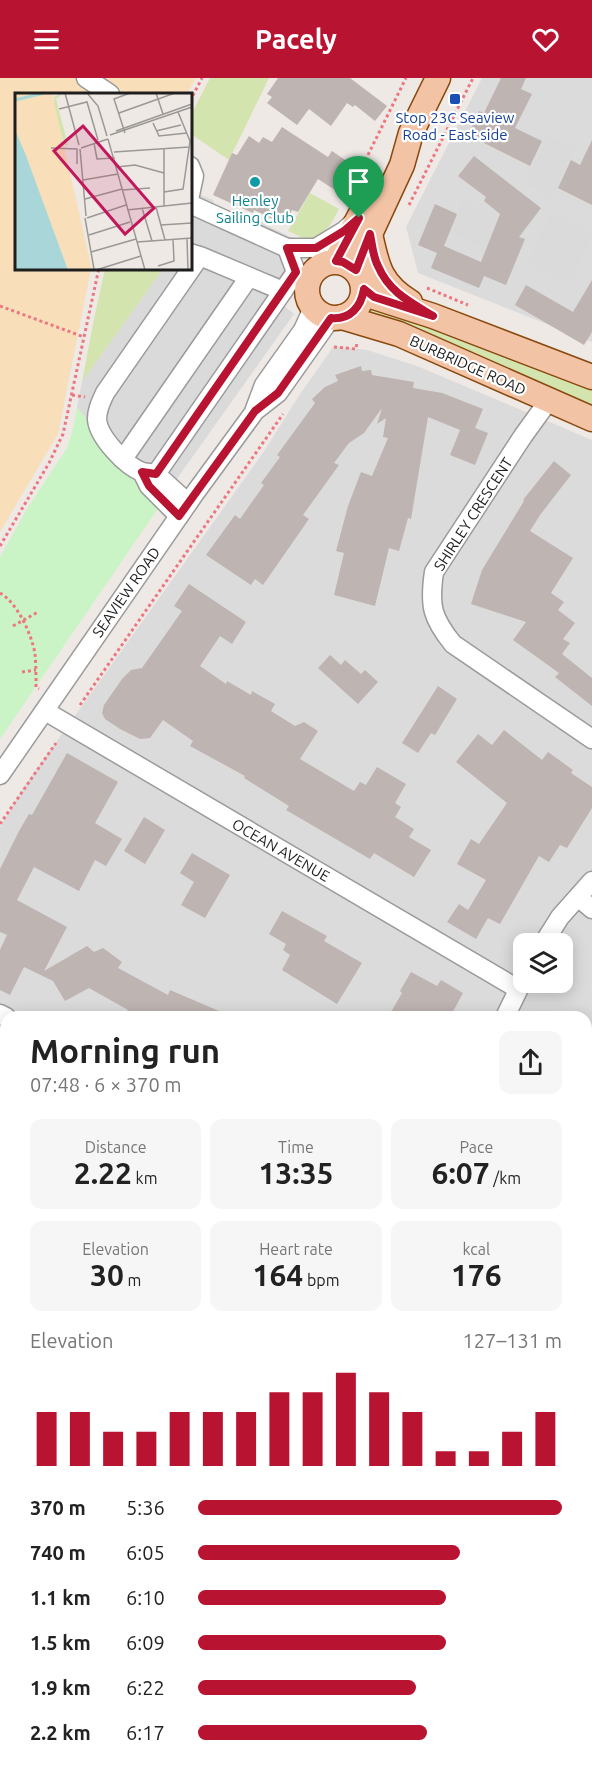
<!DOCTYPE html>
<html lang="en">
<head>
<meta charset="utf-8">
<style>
  body { margin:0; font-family:Ubuntu,sans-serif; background:#f6f6f6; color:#222; height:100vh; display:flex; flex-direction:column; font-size:22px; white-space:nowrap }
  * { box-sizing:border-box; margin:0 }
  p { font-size:20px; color:#767676 }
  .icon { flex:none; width:33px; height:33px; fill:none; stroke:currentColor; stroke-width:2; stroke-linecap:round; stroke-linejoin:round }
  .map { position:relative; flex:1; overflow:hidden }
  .sheet { position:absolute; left:0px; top:933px; width:592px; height:758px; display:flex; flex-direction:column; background:#fff; border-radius:18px 18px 0 0; box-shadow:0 3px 15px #0003 }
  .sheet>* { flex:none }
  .tools { position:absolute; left:513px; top:855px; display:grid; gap:12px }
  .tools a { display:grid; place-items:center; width:60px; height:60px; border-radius:12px; background:#fff; box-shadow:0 3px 15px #0003; font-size:30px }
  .pin { position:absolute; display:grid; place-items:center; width:51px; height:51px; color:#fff; margin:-62px -26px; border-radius:50% 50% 50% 0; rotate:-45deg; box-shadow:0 0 6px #0007 }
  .pin .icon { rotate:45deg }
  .round { display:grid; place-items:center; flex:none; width:63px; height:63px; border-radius:12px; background:#f6f6f6 }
  .summary { display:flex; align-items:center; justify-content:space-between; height:102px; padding:0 30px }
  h1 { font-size:33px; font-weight:700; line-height:45px }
  .stats { display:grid; grid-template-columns:repeat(3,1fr); gap:9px; height:102px; padding:6px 30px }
  .stats div { display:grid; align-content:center; border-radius:12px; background:#f6f6f6; text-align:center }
  .stats b { font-size:30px; font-weight:700 }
  .stats small { font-size:16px; font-weight:400 }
  .stats p { font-size:16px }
  .chart { height:168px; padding:12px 30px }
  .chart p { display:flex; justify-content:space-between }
  .chart svg { width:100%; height:108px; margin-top:6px; stroke:#b91332; stroke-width:6 }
  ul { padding:0 30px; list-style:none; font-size:20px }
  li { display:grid; grid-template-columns:96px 72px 1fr; align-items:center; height:45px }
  li i { height:15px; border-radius:8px; background:#b91332 }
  header { display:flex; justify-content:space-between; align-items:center; height:78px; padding:0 30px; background:#b91332; color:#fff; font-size:27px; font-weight:700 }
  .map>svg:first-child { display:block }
  .residential { fill:#dcdbdb; fill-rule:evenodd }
  .grass { fill:#d3e4af }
  .sand { fill:#f8dfb9 }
  .park { fill:#cbf4c6 }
  .parking { fill:#dadada }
  .building { fill:#beb4b2 }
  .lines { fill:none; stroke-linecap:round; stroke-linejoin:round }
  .minor-casing { stroke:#9b9b9b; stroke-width:21 }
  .major-casing { stroke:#8a490e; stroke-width:27 }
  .path { stroke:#ed7781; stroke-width:3; stroke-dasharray:3 3; stroke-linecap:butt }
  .minor { stroke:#fff; stroke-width:18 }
  .major { stroke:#f3c3a5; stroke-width:24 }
  .route-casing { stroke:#fff; stroke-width:12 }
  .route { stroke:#b91332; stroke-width:8 }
  .transit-dot { fill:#1a4fb4; stroke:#fff; stroke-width:2 }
  .culture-dot { fill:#0f9aa8; stroke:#fff; stroke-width:2 }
  .labels { text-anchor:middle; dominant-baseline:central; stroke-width:4.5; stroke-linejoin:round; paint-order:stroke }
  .transit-label { font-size:15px; fill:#164399; stroke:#fff }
  .culture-label { font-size:15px; fill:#0d838f; stroke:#fff }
  .street-label { font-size:15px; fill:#1e1e1e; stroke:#fff }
  .inset-river { fill:none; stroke:#a9d6d8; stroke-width:3 }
  .inset-road { fill:none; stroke:#9b9895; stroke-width:1.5 }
  .view { fill:#c2185b; fill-opacity:0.15; stroke:#c2185b; stroke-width:3 }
  .inset-edge { fill:none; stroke:#1e1e1e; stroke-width:3 }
</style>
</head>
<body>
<header><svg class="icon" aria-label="menu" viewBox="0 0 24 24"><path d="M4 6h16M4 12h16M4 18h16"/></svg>Pacely<svg class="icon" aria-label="heart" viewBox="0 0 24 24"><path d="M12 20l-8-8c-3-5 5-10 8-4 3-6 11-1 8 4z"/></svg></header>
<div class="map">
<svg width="592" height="1690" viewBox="0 0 592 1690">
  <rect width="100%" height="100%" fill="#eee9e5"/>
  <g class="residential">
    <polygon points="482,0 592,0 592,264 418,195 406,149"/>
    <path d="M334 268 367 272 417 288 592 362V1690H0V749L24 709 263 375 300 316ZM524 866H562V904H524ZM6 939H586V1684H6Z"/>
  </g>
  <g class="grass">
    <polygon points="210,0 269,0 229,82 191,56 191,37"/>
    <path d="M310 115 339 131C332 144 324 162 307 161 301 160 294 155 288 153Z"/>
    <polygon points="105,191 163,191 82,304 94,241"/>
    <polygon points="374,226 592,312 592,328 368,239"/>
  </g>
  <polygon class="sand" points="0,0 196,0 187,16 16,16 16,190 91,191 58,356 0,454"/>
  <polygon class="park" points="77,329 85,339 97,361 159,426 159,429 0,661 0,479 27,431 67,370 73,351"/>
  <g class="parking">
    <polygon points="548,58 575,69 550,122 525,104"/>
    <polygon points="191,113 213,122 217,133 244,145 254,141 299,163 283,227 294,236 159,426 97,361 85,339 77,329 82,304 163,191 190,190"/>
    <polygon points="463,122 499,139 486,171 450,154"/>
    <polygon points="552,133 592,155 570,206 528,185"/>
  </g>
  <g class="building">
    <polygon points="278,0 350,0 387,28 375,43 355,27 353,29 347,25 331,48 309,31 297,47 267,25 272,19 267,16"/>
    <polygon points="501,0 526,0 521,11 532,16 515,50 542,63 530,88 468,57 479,33 484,35"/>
    <polygon points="282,49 328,79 332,73 351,86 335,112 318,101 298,134 292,132 285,147 254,132 253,135 213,117 232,75 237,77 249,58 259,65 263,59 272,64"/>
    <polygon points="592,62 592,127 558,110 571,82 580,87"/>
    <polygon points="474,78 541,130 519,159 525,161 506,207 484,198 479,210 431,190 437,175 418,167 435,126 457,136 444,168 481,184 500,136 484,123 486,119 458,98"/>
    <polygon points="592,202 592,254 584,267 515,227 526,207 573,234"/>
    <polygon points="361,288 362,293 371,292 372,297 414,304 413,310 442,315 483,331 475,350 488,355 475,387 450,377 460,352 428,339 411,441 408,440 399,473 389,470 375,528 334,517 344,475 336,473 348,428 361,394 372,398 388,360 383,359 386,340 377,346 382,330 364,355 349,365 334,385 339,387 303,437 309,441 263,507 255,501 251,507 206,477 235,437 240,441 264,407 261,405 280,379 277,377 315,325 312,321 325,309 338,303 335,297"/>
    <polygon points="554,383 571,397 540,437 530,453 573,480 551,515 564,524 558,532 575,545 563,561 570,565 562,576 592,600 592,628 555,599 559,595 513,562 526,544 471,526 482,492 524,423 523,422"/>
    <polygon points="189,506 246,544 232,566 220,558 200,588 226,606 227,603 251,617 252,613 275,626 271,633 295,648 304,644 318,653 300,681 354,713 360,704 366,707 377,689 406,706 395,725 401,729 395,739 414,751 409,759 431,772 414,799 374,775 370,781 286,732 289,728 244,700 245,698 190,668 193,663 163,642 150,660 140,661 120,651 105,641 102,635 104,627 122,601 131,592 142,590 182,533 174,528"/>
    <polygon points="330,577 341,587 345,582 361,596 365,592 378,604 358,626 318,590"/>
    <polygon points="438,608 457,621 435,657 431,655 418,675 402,665"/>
    <polygon points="504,652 542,682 548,674 573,692 571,695 592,709 592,730 567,770 560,767 549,784 539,778 500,846 488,840 476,861 447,844 459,826 468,832 486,802 457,786 471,761 479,766 507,725 456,684 478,656 492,667"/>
    <polygon points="67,675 118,704 95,745 122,761 106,788 95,782 79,813 34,789 17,822 67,849 44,893 87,868 94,874 103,870 122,884 118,890 168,917 170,912 233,939 124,939 128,932 89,910 65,923 53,903 24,889 10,917 0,912 0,872 7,857 0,854 0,791 19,753 29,736 32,737"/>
    <polygon points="144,739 165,752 145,786 124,773"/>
    <polygon points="192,775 230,797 205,840 181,827 194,804 180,795"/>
    <polygon points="282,833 327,858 324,863 362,885 337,926 282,892 290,877 283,872 286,866 269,856"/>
    <polygon points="411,894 437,908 441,902 463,915 450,939 388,939 402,915 400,913"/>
  </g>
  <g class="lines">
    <defs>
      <g id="minor">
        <polyline points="86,0 110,16"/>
        <polyline points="190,88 194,98 190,117"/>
        <polyline points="190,126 287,170 316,170 344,153 354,144"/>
        <path d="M190 175 200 178 283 213 156 396C152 395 146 395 142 394 126 388 98 359 97 341 97 331 101 324 105 315L200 178"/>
        <polyline points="283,213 296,194 287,170"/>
        <path d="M549 322 523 358 434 494C429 528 432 540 453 566L592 661"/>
        <polyline points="255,331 264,307 303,252 313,230"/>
        <polyline points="123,381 249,199"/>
        <polyline points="142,394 149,408 179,438"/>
        <polyline points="156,396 188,425"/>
        <polyline points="45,633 518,911"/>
        <polyline points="0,697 195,415 255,333 278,315 331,240"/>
        <polyline points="578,819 592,831"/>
        <polyline points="543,866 560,839 592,803"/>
        <polyline points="0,936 6,939"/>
        <polyline points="505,939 523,902"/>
        <polyline points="0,1238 6,1240"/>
        <polyline points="586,1281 592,1285"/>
        <polyline points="0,1531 6,1533"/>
        <polyline points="586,1654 592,1657"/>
        <polyline points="140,1690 143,1684"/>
        <polyline points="393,1690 396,1684"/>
      </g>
      <g id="major">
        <path d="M370 156C377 188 380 206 410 224"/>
        <polyline points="336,183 375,109"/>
        <circle cx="335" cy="212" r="28"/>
        <polyline points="356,192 370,156 402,87 411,55 438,0"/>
        <polyline points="364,211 374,219 433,238 592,299"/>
        <polyline points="342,239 399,256 592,341"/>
      </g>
    </defs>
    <use href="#minor" class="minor-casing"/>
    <use href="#major" class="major-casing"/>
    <g class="path">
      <polyline points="190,23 202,0"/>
      <polyline points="360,93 406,0"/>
      <polyline points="409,127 473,0"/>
      <polyline points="427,210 468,227"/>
      <polyline points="0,228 84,259"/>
      <polyline points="334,269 356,271 357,264"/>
      <polyline points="72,317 85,319"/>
      <polyline points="0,468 49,385 63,356 99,190"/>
      <path d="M0 515C17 524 32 557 35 576 36 587 36 598 36 609L39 611"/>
      <polyline points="13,548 38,534"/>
      <polyline points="22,594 36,592"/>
      <polyline points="80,627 283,336"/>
      <polyline points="0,746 56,665"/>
    </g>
    <use href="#minor" class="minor"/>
    <use href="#major" class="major"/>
  </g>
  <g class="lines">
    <defs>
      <path id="route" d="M359 140 336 183 343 184 356 192 370 156C372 166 373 179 378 188 389 214 410 224 433 238L374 219 364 211C361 229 350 242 331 240L278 315 255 333 179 438 149 408 142 394 156 396 296 194 287 170H316L344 153Z"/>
    </defs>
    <use href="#route" class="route-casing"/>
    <use href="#route" class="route"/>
  </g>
  <rect class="transit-dot" x="449" y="15" width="12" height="12" rx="3"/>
  <circle class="culture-dot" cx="255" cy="104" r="6"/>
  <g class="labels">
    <g class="transit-label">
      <text x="455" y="39">Stop 23C Seaview<tspan x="455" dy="17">Road - East side</tspan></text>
    </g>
    <g class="culture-label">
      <text x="255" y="122">Henley<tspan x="255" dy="17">Sailing Club</tspan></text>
    </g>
    <g class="street-label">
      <text transform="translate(468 287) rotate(24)">BURBRIDGE ROAD</text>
      <text transform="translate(473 436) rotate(-57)">SHIRLEY CRESCENT</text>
      <text transform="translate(126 514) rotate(-55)">SEAVIEW ROAD</text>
      <text transform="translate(281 772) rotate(30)">OCEAN AVENUE</text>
    </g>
  </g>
  <g transform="translate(15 15)">
    <rect width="177" height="177" fill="#eee9e5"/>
    <path d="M48 0 41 6 53 52 50 53 37 11 40 5H36Z" fill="#d3e4af"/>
    <path d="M0 0H35L38 5 77 177H53L0 37Z" fill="#f8dfb9"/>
    <path d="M0 37 10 60 53 177H0Z" fill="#a9d6d8"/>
    <path class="inset-river" d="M0 7 29 0"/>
    <path class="inset-road" d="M50 0 64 52M72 0 83 13 92 43M141 0 148 21M44 16 72 9 83 47M104 20 160 0M138 30 144 43 172 40M101 38 177 11M141 38 166 32M110 40 99 6 115 0M95 42 177 14M93 46 130 177M79 50 82 66 100 65M36 55 62 56V71M66 55 93 46M65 56 71 123M99 59 174 54M102 74 120 72 149 80M68 87 103 81M107 97 135 95M149 99 168 96 175 48 163 19M70 106 107 96M149 113V55M141 114 150 147M127 115 137 148M112 117 177 110M70 125 79 176M72 125 111 112M146 132 177 130M74 142 115 129M172 146 173 177M122 149 177 145M76 159 121 146M143 173 159 168 158 146M81 177 126 163"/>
    <path class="view" d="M68 33 139 115 110 141 39 58Z"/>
    <rect width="177" height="177" class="inset-edge"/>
  </g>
</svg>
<div class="tools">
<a><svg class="icon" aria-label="layers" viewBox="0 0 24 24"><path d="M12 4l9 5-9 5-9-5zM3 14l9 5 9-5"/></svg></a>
</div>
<div class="pin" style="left:359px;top:140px;background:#1e9e55"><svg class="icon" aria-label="arrive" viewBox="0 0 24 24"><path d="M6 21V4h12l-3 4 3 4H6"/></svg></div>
<section class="sheet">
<div class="summary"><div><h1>Morning run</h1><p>07:48 · 6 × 370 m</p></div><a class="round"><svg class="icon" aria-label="share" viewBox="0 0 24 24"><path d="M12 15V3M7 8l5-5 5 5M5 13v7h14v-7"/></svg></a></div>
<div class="stats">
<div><p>Distance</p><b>2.22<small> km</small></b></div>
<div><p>Time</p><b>13:35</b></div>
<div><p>Pace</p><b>6:07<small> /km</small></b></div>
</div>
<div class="stats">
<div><p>Elevation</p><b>30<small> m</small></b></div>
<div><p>Heart rate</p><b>164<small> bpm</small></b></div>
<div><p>kcal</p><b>176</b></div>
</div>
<div class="chart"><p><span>Elevation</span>127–131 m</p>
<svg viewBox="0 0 160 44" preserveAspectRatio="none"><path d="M5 44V22M15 44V22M25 44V30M35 44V30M45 44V22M55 44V22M65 44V22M75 44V14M85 44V14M95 44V6M105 44V14M115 44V22M125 44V38M135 44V38M145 44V30M155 44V22"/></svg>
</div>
<ul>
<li><b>370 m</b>5:36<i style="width:100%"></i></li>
<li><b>740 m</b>6:05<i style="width:72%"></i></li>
<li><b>1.1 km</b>6:10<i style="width:68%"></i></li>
<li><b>1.5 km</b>6:09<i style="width:68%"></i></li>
<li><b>1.9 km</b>6:22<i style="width:60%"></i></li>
<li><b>2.2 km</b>6:17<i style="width:63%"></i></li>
</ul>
</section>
</div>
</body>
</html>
